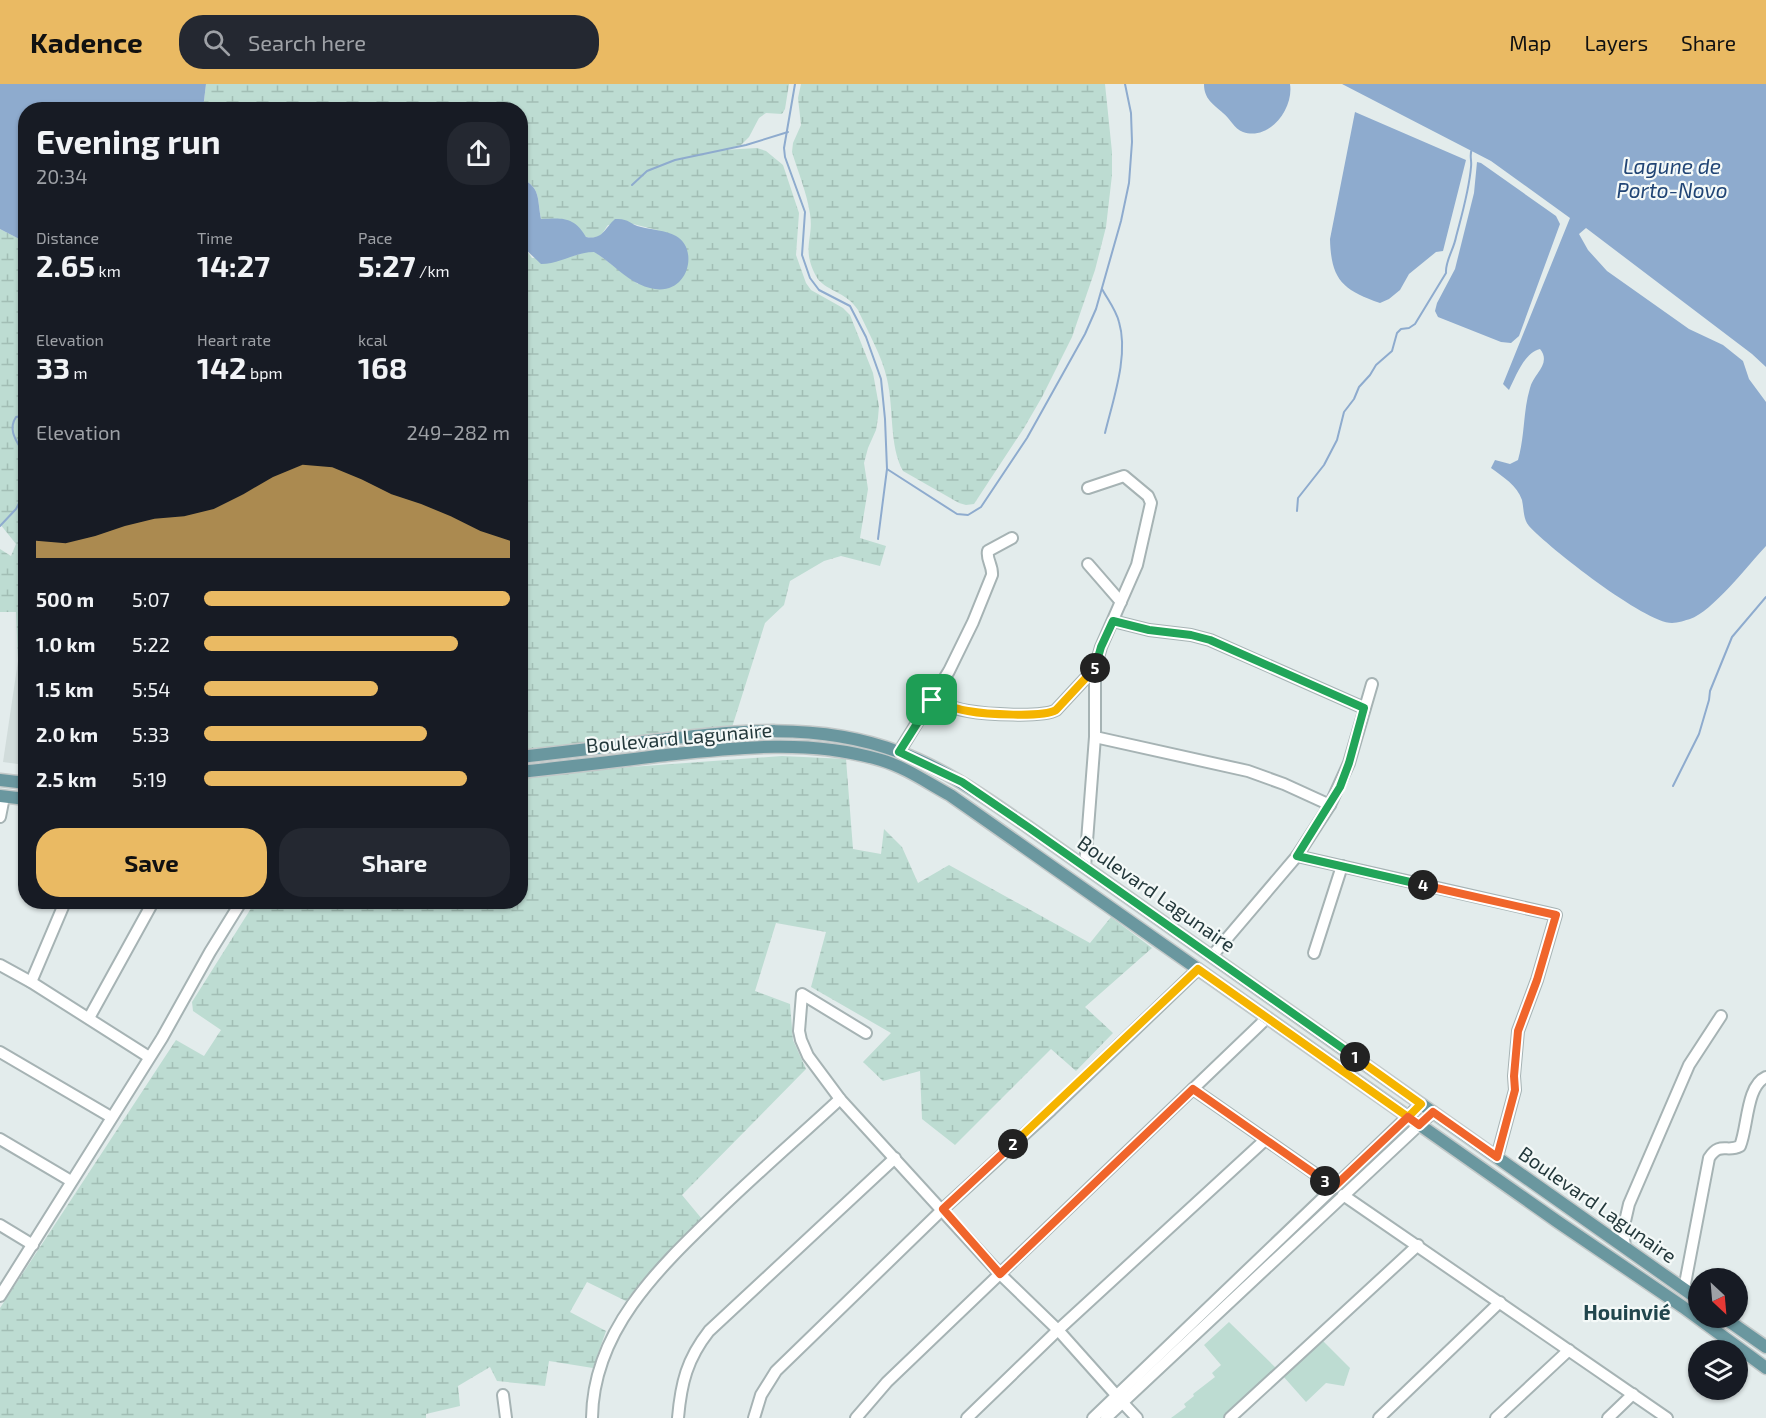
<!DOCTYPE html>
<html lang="en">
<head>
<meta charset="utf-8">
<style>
  body { margin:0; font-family:"Exo 2",sans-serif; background:#242831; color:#f1f3f6; height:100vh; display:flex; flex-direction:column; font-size:22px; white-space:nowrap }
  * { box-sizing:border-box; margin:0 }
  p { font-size:20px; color:#9ea1a6 }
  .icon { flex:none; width:33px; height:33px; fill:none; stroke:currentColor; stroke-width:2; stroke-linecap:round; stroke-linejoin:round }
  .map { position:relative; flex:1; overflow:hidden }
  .side { position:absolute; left:18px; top:18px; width:510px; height:807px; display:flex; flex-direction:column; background:#171b24; border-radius:24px; box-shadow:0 2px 4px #0004 }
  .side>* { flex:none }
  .needle { width:39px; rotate:154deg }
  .tools { position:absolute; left:1688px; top:1184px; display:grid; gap:12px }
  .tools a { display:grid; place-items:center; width:60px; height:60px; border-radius:50%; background:#171b24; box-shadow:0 2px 4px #0004; font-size:30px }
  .pin { position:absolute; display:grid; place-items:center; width:51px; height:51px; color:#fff; margin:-26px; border-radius:12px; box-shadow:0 3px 9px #0006 }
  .km { position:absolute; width:30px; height:30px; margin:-15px; border-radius:50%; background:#222; color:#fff; font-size:16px; line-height:30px; text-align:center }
  .round { display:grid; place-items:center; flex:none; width:63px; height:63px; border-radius:24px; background:#242831 }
  .overview { display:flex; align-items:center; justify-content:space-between; height:102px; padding:0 18px }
  h1 { font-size:33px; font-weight:700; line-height:45px }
  .metrics { display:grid; grid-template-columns:repeat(3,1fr); gap:9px; height:102px; padding:6px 18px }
  .metrics div { display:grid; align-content:center }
  .metrics b { font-size:30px; font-weight:700 }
  .metrics small { font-size:16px; font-weight:400 }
  .metrics p { font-size:16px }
  .chart { height:168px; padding:12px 18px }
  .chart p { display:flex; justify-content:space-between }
  .chart svg { width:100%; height:108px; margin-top:6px; fill:#eaba63; opacity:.7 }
  .cta { display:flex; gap:12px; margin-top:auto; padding:12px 18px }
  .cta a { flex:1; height:69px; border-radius:24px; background:#eaba63; color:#111; font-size:24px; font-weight:700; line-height:69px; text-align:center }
  .cta a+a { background:#242831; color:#f1f3f6 }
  ul { padding:0 18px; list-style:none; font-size:20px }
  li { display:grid; grid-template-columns:96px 72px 1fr; align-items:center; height:45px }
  li i { height:15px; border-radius:8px; background:#eaba63 }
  header { display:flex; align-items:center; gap:36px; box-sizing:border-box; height:84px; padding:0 30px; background:#eaba63; color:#111 }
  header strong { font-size:28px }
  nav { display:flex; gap:33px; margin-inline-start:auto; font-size:21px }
  .search { width:420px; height:54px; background:#242831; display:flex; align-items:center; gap:15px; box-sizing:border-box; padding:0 21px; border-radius:24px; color:#9ea1a6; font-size:22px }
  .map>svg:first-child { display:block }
  .built { fill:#d1dcdb }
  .grass { fill:#bddcd2 }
  .wetland { fill:url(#wetland-marsh) }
  .water { fill:#8eabce }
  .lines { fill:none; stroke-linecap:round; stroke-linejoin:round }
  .stream { stroke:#8eabce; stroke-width:2 }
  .minor-casing { stroke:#a6b3b4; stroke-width:14 }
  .major-casing { stroke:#c2c8c8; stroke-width:15 }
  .minor { stroke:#fff; stroke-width:10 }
  .major { stroke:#6a979f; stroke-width:12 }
  .split-1-casing { stroke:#fff; stroke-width:12 }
  .split-2-casing { stroke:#fff; stroke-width:12 }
  .split-3-casing { stroke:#fff; stroke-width:12 }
  .split-4-casing { stroke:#fff; stroke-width:12 }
  .split-5-casing { stroke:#fff; stroke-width:12 }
  .split-6-casing { stroke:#fff; stroke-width:12 }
  .split-1 { stroke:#22a559; stroke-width:8 }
  .split-2 { stroke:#f5b400; stroke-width:8 }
  .split-3 { stroke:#f0652b; stroke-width:8 }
  .split-4 { stroke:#f0652b; stroke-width:8 }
  .split-5 { stroke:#22a559; stroke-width:8 }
  .split-6 { stroke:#f5b400; stroke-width:8 }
  .labels { text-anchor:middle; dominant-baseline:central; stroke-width:4.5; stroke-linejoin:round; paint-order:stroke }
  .street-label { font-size:20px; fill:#24393c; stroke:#f4f9f8 }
  .water-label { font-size:21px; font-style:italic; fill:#214575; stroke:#f4f9f8 }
  .neighbourhood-label { font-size:21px; font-weight:bold; fill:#21464d; stroke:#f4f9f8 }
</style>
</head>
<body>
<header>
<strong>Kadence</strong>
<div class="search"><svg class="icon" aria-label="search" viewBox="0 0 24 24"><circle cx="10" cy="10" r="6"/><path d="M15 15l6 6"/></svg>Search here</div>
<nav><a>Map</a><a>Layers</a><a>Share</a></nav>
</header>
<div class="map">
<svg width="1766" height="1334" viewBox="0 0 1766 1334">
  <defs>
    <pattern id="wetland-marsh" width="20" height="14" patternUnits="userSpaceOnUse" patternTransform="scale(1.5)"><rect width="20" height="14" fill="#bddcd2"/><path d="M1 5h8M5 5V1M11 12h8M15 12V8" fill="none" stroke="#a2beb5"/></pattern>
  </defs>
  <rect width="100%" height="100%" fill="#e3ecec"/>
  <polygon class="built" points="18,577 25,578 25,681 3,678"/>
  <g class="grass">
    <polygon points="1229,1238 1276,1284 1223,1334 1171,1334 1186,1323 1184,1320 1194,1312 1193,1310 1215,1293 1212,1289 1221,1281 1204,1261"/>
    <polygon points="1321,1255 1350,1284 1344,1302 1326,1299 1306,1318 1283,1292"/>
  </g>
  <g class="wetland">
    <path d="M206 0H789L785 25 782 30 766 29 759 34 749 53 741 61 723 66 757 64 766 67 783 81 799 129 796 171 806 199 811 206 843 224 850 231 873 289 879 322 878 334 876 346 868 364 864 379 868 405 860 454 886 462 880 482 841 472 824 477 790 497 784 521 765 539 728 656 521 671V161L525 164 532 174 572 172 586 168H595L638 200 657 146 633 140 608 141C605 145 602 151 598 153 588 158 552 139 541 135 537 114 541 104 521 94L520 26H203Z"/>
    <path d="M801 0H1105L1112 68V91L1106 143 1095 186 1072 253 1042 313 1024 344 974 420 966 421 959 419 903 387C889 362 894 324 887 295 882 272 868 248 858 226 846 207 824 207 816 192 801 164 814 155 810 130 807 109 798 88 792 68L793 59 801 41 798 14Z"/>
    <polygon points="0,145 25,158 25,578 18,577 16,528 0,528 0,465 11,472 16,460 0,440"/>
    <polygon points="782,672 846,675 853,765 881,770 884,745 902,763 918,799 949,781 1090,859 1111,833 1152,864 1085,923 1113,949 1076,987 1051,965 955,1061 922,1035 920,987 883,997 863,978 891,949 811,903 826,848 776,839 755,907 790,920 793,956 806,985 682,1111 702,1135 644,1194 626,1217 587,1198 570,1228 606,1247 593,1284 549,1277 545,1302 497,1297 490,1283 458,1302 460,1322 426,1330 426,1334 0,1334 0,1224 176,956 204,972 221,946 193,927 192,918 255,818 520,818 521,691"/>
  </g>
  <g class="water">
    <polygon points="0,0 206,0 203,25 26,26 25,158 0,145"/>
    <path d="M1204 0H1290C1294 24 1270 57 1243 48 1234 45 1230 34 1223 29 1213 20 1204 15 1204 0Z"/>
    <path d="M1342 0H1766V283L1752 270 1586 144 1579 150 1588 166 1607 187 1689 245 1723 261 1743 277 1749 295 1766 318V462C1749 480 1712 528 1690 535 1686 536 1678 539 1672 539 1645 539 1549 464 1529 442 1523 435 1524 425 1522 416 1517 401 1503 393 1491 384L1495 376 1510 380 1518 376C1525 352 1523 327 1530 304 1533 290 1552 280 1540 265 1524 269 1516 292 1509 306L1503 300 1570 134 1491 77Z"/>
    <path d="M1355 28 1466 76 1443 167 1436 168 1409 190 1400 206 1389 215 1380 219C1342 206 1331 195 1330 155Z"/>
    <polygon points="1477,78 1481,79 1556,132 1560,140 1519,252 1511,259 1501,258 1438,233 1435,227 1437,219 1455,185 1474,109"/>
    <path d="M521 94C541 104 537 114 541 135 562 134 574 132 586 153 603 156 604 145 615 135 629 134 629 140 641 143 652 146 665 146 676 152 702 166 686 223 639 200 623 193 610 177 594 168 575 168 560 180 541 180L521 161Z"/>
  </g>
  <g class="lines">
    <g class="stream">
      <polyline points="795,0 784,64 785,73 805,128 802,171 810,194 819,206 850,222 866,253 881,295 885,335 887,385 878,455"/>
      <polyline points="632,101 647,87 675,76 746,61 788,48"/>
      <polyline points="26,179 26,184"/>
      <path d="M1102 205C1108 216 1116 226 1119 238 1129 271 1113 316 1105 349"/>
      <path d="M26 331 16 333C6 348 20 361 26 374"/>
      <polyline points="887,385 957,430 968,431 981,423 1027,354 1085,250 1096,225 1121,137 1129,99 1132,58 1131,29 1125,0"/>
      <path d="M1297 427 1298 414 1324 381 1337 356 1344 328 1354 315 1359 303 1370 291 1376 281 1392 267 1397 249 1401 245 1409 244 1415 240 1446 189C1445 177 1454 165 1456 153 1462 130 1469 107 1471 83 1472 76 1469 71 1472 65"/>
      <polyline points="0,442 16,425 26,406"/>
      <polyline points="1673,702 1699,650 1709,616 1710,607 1732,553 1766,513"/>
    </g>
    <defs>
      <g id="minor">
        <polyline points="1088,480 1121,518"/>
        <polyline points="1113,537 1149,546 1191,551 1210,556 1364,624"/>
        <path d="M932 616C943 620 955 625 968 627 985 630 1042 634 1056 626L1095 584"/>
        <polyline points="1095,653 1248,687 1284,700 1330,721"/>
        <path d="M899 668 949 587 973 538 992 491C993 482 986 475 988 467L1012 454"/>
        <polyline points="0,733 4,713"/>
        <polyline points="1297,772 1556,831 1537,896 1518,947 1514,992 1515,1006 1497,1073"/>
        <polyline points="1085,783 1095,653 1095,584 1101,563 1137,481 1151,419 1148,412 1124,392 1088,404"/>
        <polyline points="1314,869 1342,782"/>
        <polyline points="1212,872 1297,772 1330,721 1349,679 1372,600"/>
        <polyline points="0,881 31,898 149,973"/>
        <polyline points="31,898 65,818"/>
        <polyline points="89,934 153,818"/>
        <polyline points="866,949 802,910 799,947 801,956 808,972 840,1015 1000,1190 1058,1246 1117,1312"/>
        <polyline points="0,968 111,1033"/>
        <polyline points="1193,1005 1334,1103"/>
        <polyline points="0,1055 71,1097"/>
        <polyline points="1343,1111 1667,1334"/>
        <polyline points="0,1141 33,1161"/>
        <polyline points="1625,1163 1623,1146 1629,1120 1689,981 1721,932"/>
        <path d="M1684 1205 1709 1074C1720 1057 1727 1069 1740 1062 1748 1043 1746 1002 1766 993"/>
        <polyline points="0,1212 162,954 210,868 241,818"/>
        <polyline points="503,1311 506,1334"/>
        <polyline points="1122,1318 1137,1334"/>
        <path d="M592 1334C593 1247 658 1185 716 1129 756 1090 799 1053 840 1015"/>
        <path d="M678 1334C681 1299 687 1275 709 1247L895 1074"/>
        <polyline points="754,1334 761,1311 776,1287 943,1125 1051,1026 1198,885"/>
        <polyline points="856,1334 887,1298 1267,934"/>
        <polyline points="967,1334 1058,1246 1265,1056"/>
        <polyline points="1093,1334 1421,1020"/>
        <polyline points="1106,1334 1433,1028"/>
        <polyline points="1230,1334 1418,1161"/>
        <polyline points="1379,1334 1500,1218"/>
        <polyline points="1496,1334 1569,1266"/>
        <polyline points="1608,1334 1633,1310"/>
      </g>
      <g id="major">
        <path d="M520 673C564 668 608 663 651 657 734 647 818 637 899 668 946 685 987 715 1028 743L1698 1215"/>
        <path d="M520 688C566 683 612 678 657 672 731 664 808 654 881 676 905 683 928 699 950 711L1558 1138 1683 1223 1766 1284"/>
        <polyline points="0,696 26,699"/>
        <polyline points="0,712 26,715"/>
        <polyline points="1723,1233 1766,1263"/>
      </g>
    </defs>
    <use href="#minor" class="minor-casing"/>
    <use href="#major" class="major-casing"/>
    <use href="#minor" class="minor"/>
    <use href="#major" class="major"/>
  </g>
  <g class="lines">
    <defs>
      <polyline id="split-1" points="932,616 899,668 962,698 1028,743 1355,973"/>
      <polyline id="split-2" points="1013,1060 1198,885 1408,1033 1421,1020 1355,973"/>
      <polyline id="split-3" points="1013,1060 943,1125 1000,1190 1193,1005 1325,1097"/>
      <polyline id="split-4" points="1325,1097 1334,1103 1408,1033 1419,1041 1433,1028 1497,1073 1515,1006 1514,992 1518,947 1537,896 1556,831 1423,801"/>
      <polyline id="split-5" points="1095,584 1101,563 1113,537 1149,546 1191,551 1210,556 1364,624 1349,679 1340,703 1297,772 1423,801"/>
      <path id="split-6" d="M932 616C943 620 955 625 968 627 984 630 1043 634 1056 626L1095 584"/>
    </defs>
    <use href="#split-1" class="split-1-casing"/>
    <use href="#split-2" class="split-2-casing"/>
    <use href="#split-3" class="split-3-casing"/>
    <use href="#split-4" class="split-4-casing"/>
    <use href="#split-5" class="split-5-casing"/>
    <use href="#split-6" class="split-6-casing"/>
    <use href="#split-1" class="split-1"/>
    <use href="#split-2" class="split-2"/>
    <use href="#split-3" class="split-3"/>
    <use href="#split-4" class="split-4"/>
    <use href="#split-5" class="split-5"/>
    <use href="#split-6" class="split-6"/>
  </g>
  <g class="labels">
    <g class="street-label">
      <text transform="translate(679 653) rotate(-5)">Boulevard Lagunaire</text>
      <text transform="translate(1157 809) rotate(35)">Boulevard Lagunaire</text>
      <text transform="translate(1598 1120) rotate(35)">Boulevard Lagunaire</text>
    </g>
    <g class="water-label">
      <text x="1672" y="81">Lagune de<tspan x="1672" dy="24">Porto-Novo</tspan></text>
    </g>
    <g class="neighbourhood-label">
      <text x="1627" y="1227">Houinvié</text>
    </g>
  </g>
</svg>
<div class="tools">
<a><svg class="needle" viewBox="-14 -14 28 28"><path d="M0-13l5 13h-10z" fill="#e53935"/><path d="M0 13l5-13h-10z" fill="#9ea1a6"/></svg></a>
<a><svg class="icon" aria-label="layers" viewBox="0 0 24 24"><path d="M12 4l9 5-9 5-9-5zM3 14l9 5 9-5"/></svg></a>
</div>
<div class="pin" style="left:932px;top:616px;background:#1e9e55"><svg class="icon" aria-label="arrive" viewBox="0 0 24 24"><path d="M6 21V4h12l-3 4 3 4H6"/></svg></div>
<b class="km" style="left:1355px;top:973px">1</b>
<b class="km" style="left:1013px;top:1060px">2</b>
<b class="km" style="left:1325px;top:1097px">3</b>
<b class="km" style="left:1423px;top:801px">4</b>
<b class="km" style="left:1095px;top:584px">5</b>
<section class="side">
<div class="overview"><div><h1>Evening run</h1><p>20:34</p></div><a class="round"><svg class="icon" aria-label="share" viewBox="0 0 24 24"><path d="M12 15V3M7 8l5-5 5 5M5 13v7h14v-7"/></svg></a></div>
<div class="metrics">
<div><p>Distance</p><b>2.65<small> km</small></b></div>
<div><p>Time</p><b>14:27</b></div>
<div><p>Pace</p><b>5:27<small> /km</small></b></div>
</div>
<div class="metrics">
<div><p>Elevation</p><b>33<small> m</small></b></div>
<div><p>Heart rate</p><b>142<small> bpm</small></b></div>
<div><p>kcal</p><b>168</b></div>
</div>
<div class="chart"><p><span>Elevation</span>249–282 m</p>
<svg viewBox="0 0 160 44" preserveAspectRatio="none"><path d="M0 44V37L10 38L20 35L30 31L40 28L50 27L60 24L70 18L80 11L90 6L100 7L110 12L120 18L130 22L140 27L150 33L160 37V44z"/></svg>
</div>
<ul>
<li><b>500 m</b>5:07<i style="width:100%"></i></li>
<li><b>1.0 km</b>5:22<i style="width:83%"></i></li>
<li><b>1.5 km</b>5:54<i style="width:57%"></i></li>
<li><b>2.0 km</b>5:33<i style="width:73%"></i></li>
<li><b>2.5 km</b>5:19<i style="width:86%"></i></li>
</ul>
<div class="cta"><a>Save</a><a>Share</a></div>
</section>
</div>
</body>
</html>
